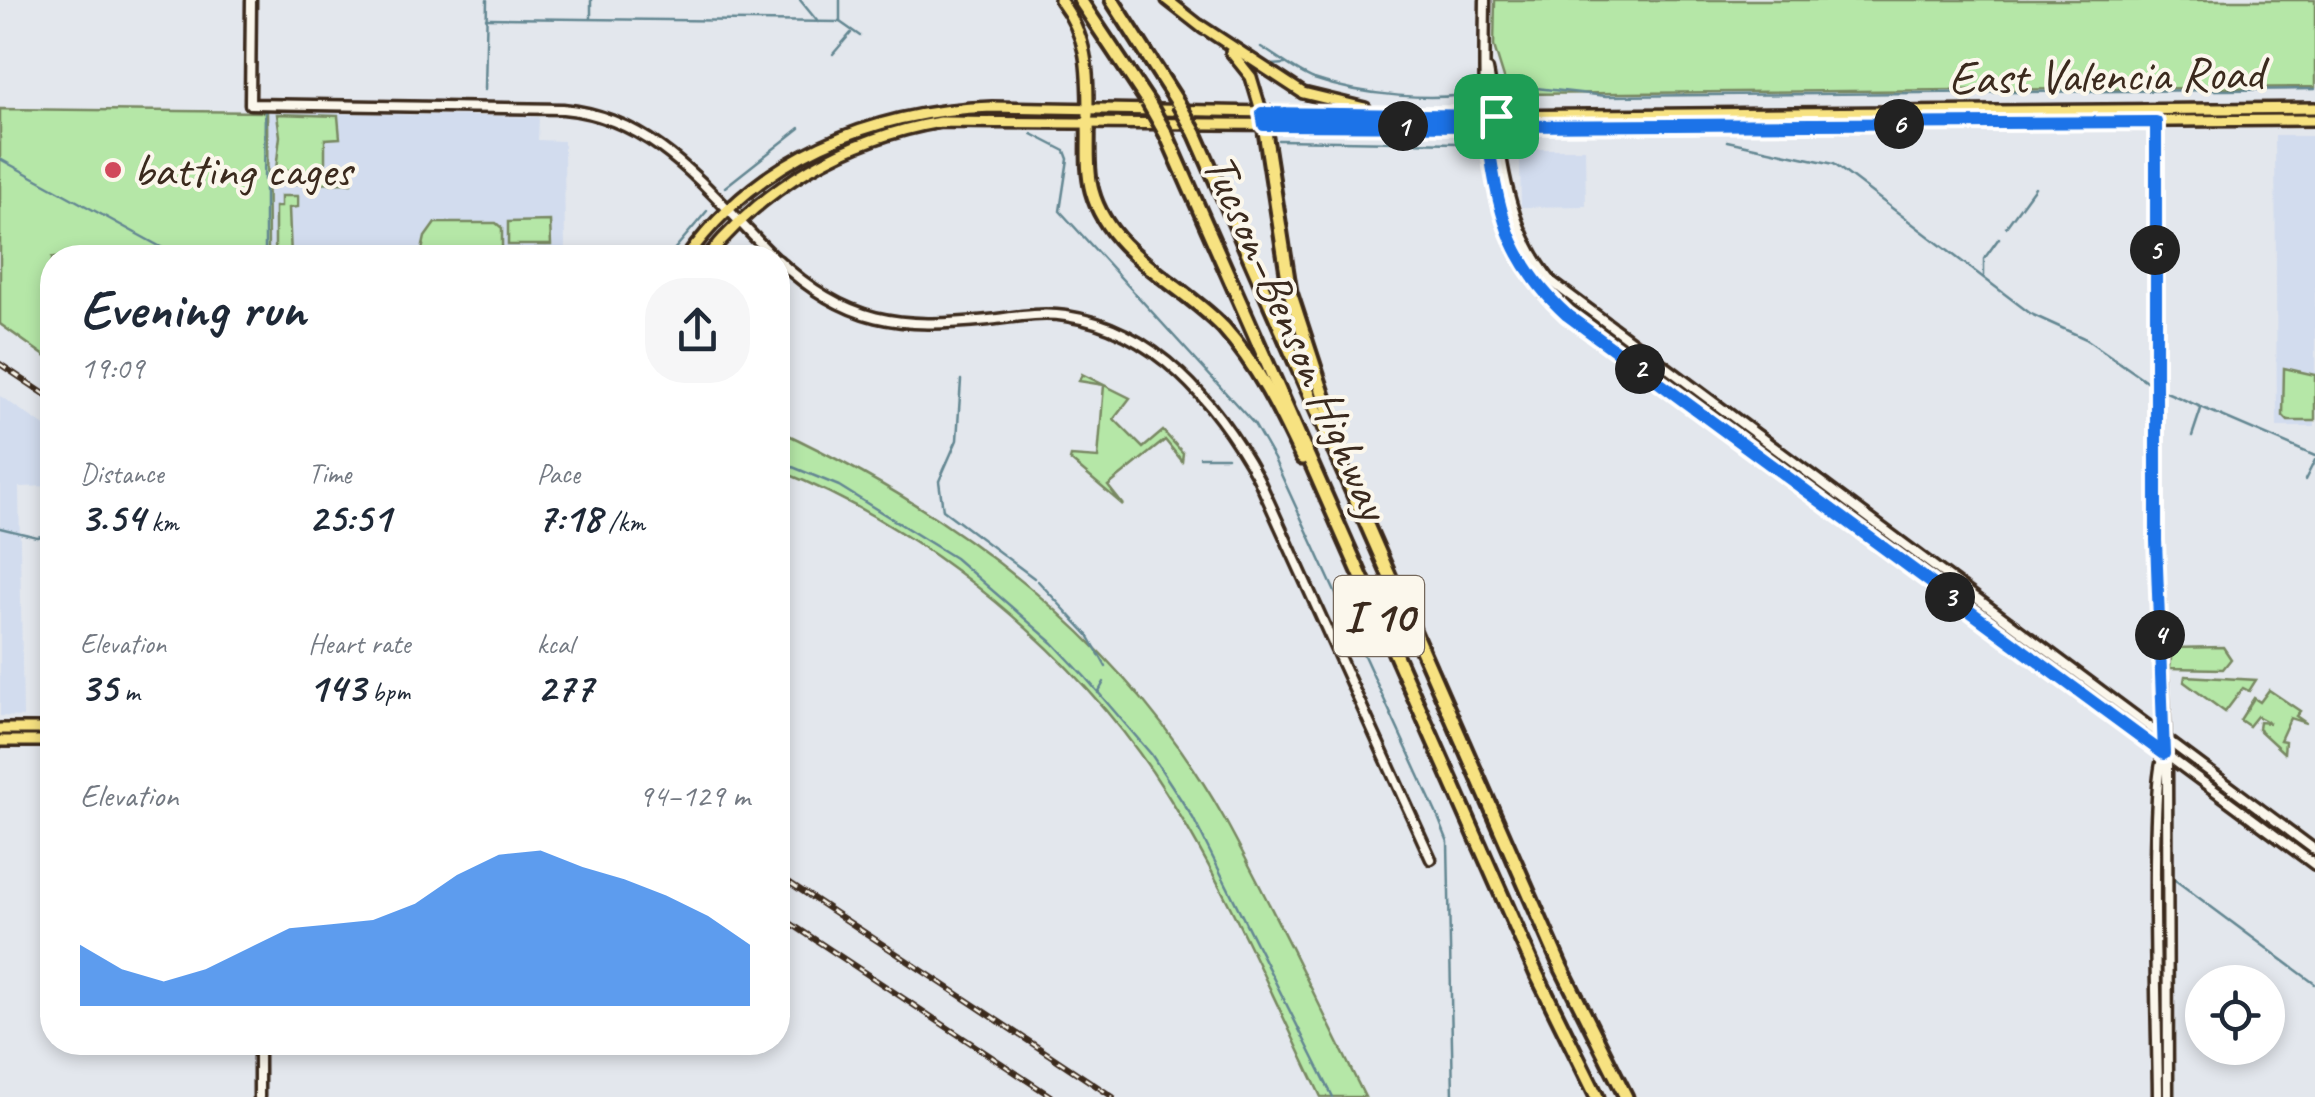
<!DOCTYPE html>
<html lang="en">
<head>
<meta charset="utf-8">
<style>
  body { margin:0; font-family:Caveat,sans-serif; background:#f6f6f7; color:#1f2937; height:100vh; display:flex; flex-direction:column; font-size:38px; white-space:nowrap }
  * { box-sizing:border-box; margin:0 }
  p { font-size:32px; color:#747a83 }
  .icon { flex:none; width:55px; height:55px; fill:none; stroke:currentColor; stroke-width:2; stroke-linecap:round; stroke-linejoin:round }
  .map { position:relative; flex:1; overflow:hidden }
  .drawer { position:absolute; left:40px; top:245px; width:750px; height:810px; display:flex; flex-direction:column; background:#fff; border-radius:40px; box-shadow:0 5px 15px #0003 }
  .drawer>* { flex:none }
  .buttons { position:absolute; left:2185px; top:965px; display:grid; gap:20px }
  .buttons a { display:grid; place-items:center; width:100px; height:100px; border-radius:50%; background:#fff; box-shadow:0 5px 15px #0003; font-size:50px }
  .pin { position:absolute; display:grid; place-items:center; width:85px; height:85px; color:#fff; margin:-42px; border-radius:20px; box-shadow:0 5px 15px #0006 }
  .km { position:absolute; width:50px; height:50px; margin:-25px; border-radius:50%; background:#222; color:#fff; font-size:28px; line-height:50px; text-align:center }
  .round { display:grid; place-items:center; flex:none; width:105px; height:105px; border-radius:40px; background:#f6f6f7 }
  .overview { display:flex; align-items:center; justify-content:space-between; height:170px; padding:0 40px }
  h1 { font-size:55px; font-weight:700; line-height:75px }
  .figures { display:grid; grid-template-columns:repeat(3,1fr); gap:15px; height:170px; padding:10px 40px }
  .figures div { display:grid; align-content:center }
  .figures b { font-size:42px; font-weight:700 }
  .figures small { font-size:28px; font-weight:400 }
  .figures p { font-size:28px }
  .chart { height:280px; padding:20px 40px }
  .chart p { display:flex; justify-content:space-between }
  .chart svg { width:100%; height:180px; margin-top:10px; fill:#1a73e8; opacity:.7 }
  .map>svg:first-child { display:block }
  .built { fill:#d2dcee }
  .green { fill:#b5e7a7; stroke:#788862; stroke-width:2.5 }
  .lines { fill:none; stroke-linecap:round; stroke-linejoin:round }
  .stream { stroke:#648792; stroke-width:2.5 }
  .secondary-casing { stroke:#3b2a1e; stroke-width:15 }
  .primary-casing { stroke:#3b2a1e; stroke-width:16 }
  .highway-casing { stroke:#3b2a1e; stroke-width:19 }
  .secondary { stroke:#fbf7ec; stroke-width:8 }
  .primary { stroke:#f7e281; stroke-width:9 }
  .highway { stroke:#f7e281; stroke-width:11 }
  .rail-casing { stroke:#3b2a1e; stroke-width:6 }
  .rail { stroke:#fbf7ec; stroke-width:2.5; stroke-dasharray:8; stroke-linecap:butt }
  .highway-bridge-casing { stroke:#3b2a1e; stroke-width:19; stroke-linecap:butt }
  .highway-bridge { stroke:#f7e281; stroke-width:11 }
  .route-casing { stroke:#fff; stroke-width:20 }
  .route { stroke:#1a73e8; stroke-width:12 }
  .poi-dot { fill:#d1495b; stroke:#fbf7ec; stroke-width:4 }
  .labels { text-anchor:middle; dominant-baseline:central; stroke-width:8; stroke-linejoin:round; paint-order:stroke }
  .shield { fill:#fbf7ec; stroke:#75685c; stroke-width:2.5 }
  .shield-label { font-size:45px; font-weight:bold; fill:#3b2a1e }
  .street-label { font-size:48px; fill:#3b2a1e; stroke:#fbf7ec }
  .poi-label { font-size:48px; fill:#3b2a1e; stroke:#fbf7ec; text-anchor:start }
</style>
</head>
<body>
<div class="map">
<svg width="2315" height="1097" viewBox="0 0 2315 1097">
  <rect width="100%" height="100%" fill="#e3e7ed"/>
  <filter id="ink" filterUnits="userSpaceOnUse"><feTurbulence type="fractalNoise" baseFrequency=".01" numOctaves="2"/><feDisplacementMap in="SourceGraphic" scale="20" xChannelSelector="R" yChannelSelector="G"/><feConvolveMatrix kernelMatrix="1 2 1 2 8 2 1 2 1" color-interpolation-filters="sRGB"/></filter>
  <g filter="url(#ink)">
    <g class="built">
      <polygon points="267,112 539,117 538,140 564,141 565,257 268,257"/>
      <polygon points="2275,136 2315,136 2315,427 2277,427"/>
      <polygon points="1525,149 1585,149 1586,206 1521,207 1520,161"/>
      <polygon points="0,396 52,431 52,486 19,487 23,717 0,716"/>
    </g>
    <g class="green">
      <polygon points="1495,0 2315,0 2315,87 1509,94 1494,46"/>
      <polygon points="0,109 267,112 268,257 52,258 52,361 0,324"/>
      <polygon points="277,114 338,116 340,138 325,139 325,167 352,168 351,183 288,184 288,173 301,171 276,169 280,136"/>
      <polygon points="281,196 298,196 298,207 289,208 291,257 275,257 275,207 281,207"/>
      <polygon points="550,221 551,245 508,245 508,222"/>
      <polygon points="435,223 496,223 502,228 502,252 546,249 549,257 410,257 421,255 425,237"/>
      <polygon points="2284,368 2315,375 2315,421 2288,421 2283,416"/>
      <polygon points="1082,374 1130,398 1114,419 1143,448 1163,431 1183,453 1182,461 1165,440 1108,486 1123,505 1070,460 1071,456 1098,458 1104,385 1079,381"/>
      <path d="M778 430C958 514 1125 641 1224 818 1274 909 1318 1004 1365 1097H1321C1272 995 1226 887 1165 791 1079 655 928 529 778 470Z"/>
      <polygon points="2223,647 2231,659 2223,669 2170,668 2172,648"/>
      <polygon points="2185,676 2256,680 2249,691 2243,688 2225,712 2184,682"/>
      <polygon points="2269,690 2300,711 2296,716 2306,723 2290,718 2280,740 2285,741 2284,753 2258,729 2259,722 2270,723 2257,716 2249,726 2240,720 2254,698 2260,702"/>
    </g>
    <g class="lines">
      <g class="stream">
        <polyline points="800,0 818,22"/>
        <polyline points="840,0 840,22 860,36"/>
        <polyline points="486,18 840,22"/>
        <polyline points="591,18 591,0"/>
        <path d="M1261 47C1278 57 1296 72 1314 79 1363 96 1434 102 1485 92"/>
        <polyline points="833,54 851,33"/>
        <polyline points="1272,65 1285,64"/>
        <polyline points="485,90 487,0"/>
        <polyline points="1492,91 1536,88 1606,96 2315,89"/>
        <polyline points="1460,104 1467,94"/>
        <polyline points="1032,134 1065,151 1068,159 1060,211 1254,424 1274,459 1438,817 1448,842 1453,1097"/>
        <polyline points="1278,140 1460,143"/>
        <polyline points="1727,141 1834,164 2031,314 2086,339 2152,385"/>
        <polyline points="0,159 181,258"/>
        <polyline points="264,180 265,111"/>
        <polyline points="725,187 800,128"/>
        <polyline points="265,188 265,258"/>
        <polyline points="2006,227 2035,187"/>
        <polyline points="667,258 707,211"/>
        <polyline points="1984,276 1984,259 1999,238"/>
        <polyline points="961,380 957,440 939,481 943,510 1034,578"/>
        <polyline points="2159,389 2315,456"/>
        <polyline points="2192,436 2201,409"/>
        <polyline points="1200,457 1227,457"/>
        <polyline points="778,461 839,486 955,558 1053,643 1085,677 1151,754 1193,818 1333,1097"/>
        <polyline points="2305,480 2315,460"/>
        <polyline points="0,528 37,537 52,534"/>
        <polyline points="1038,581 1088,635 1106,667"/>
        <polyline points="1098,693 1104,682"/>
        <polyline points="2175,880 2315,984"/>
      </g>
      <defs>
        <g id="secondary">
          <path d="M251 0 250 104 563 109C659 118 710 195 775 258"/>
          <path d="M1485 0C1484 103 1478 210 1546 295L2315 865"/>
          <path d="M1488 70C1502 147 1500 219 1552 282L2315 850"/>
          <polyline points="2156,117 2156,540 2167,764 2168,1097"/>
          <path d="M778 260C846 324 900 329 989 320 1014 317 1041 312 1066 316 1155 329 1217 403 1258 478L1431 859"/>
          <polyline points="259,1042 259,1097"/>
          <path d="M2158 1097C2158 1049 2148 776 2164 754"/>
        </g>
        <g id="primary">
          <path d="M1060 0C1088 37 1088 69 1088 115"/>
          <polyline points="1167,0 1204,29"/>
          <polyline points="1201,26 1303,93 1365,108"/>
          <polyline points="1231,52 1251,77 1263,117"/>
          <path d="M686 258C759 157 871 111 992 107L1484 116 2315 108"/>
          <path d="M706 258C766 185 847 138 940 122L1497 126 2315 120"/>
          <polyline points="0,729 52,729"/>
          <polyline points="0,741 52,741"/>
        </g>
        <g id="highway">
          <polyline points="1080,0 1148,102"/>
          <polyline points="1112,0 1178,103"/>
          <path d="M1088 122C1089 144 1086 169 1092 191 1109 254 1180 282 1223 327 1258 366 1280 411 1302 458"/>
          <polyline points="1264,125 1290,292 1339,442"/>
          <polyline points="1195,133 1561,967 1626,1097"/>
          <polyline points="1166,134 1536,973 1597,1097"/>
        </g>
      </defs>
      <use href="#secondary" class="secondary-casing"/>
      <use href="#primary" class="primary-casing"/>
      <use href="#highway" class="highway-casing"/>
      <use href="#secondary" class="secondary"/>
      <use href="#primary" class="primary"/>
      <use href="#highway" class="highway"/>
      <defs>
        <g id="rail">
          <polyline points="0,364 52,399"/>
          <polyline points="778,875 1113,1097"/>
          <polyline points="778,915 1052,1097"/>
        </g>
      </defs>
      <use href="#rail" class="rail-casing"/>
      <use href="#rail" class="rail"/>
      <defs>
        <g id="highway-bridge">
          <polyline points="1148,102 1166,134"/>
          <polyline points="1178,103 1195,133"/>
        </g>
      </defs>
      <use href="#highway-bridge" class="highway-bridge-casing"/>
      <use href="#highway-bridge" class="highway-bridge"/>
    </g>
  </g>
  <g class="lines" filter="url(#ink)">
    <defs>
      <path id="route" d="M1262 113 1496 116 1497 126 2156 122V540L2164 754 1567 315C1504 257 1498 207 1486 126L1264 125Z"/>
    </defs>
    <use href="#route" class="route-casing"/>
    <use href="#route" class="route"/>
  </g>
  <circle class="poi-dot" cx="113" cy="170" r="10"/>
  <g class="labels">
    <rect class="shield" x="1334" y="576" width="90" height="80" rx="8"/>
    <g class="shield-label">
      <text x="1379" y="616">I 10</text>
    </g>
    <g class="street-label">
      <text transform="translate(2106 75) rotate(-1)">East Valencia Road</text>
      <text transform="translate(1297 336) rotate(66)">Tucson–Benson Highway</text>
    </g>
    <g class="poi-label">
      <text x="133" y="170">batting cages</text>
    </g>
  </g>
</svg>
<div class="buttons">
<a><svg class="icon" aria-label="locate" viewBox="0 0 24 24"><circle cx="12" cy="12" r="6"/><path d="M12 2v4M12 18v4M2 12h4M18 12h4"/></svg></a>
</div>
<div class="pin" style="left:1496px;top:116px;background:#1e9e55"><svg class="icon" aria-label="arrive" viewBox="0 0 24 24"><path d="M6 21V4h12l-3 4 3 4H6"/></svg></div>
<b class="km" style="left:1403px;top:126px">1</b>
<b class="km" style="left:1640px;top:369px">2</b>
<b class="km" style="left:1950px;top:597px">3</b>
<b class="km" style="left:2160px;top:635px">4</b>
<b class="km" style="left:2155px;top:250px">5</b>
<b class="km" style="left:1899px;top:124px">6</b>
<section class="drawer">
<div class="overview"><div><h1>Evening run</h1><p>19:09</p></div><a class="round"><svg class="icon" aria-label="share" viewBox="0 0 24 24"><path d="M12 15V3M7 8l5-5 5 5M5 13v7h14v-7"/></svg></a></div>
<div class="figures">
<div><p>Distance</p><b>3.54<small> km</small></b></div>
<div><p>Time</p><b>25:51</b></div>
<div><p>Pace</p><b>7:18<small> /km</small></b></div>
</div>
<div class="figures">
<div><p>Elevation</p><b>35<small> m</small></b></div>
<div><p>Heart rate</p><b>143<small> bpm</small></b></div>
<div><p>kcal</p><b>277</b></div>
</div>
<div class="chart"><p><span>Elevation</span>94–129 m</p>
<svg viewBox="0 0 160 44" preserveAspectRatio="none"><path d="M0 44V29L10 35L20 38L30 35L40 30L50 25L60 24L70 23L80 19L90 12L100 7L110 6L120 10L130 13L140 17L150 22L160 29V44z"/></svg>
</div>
</section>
</div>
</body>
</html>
